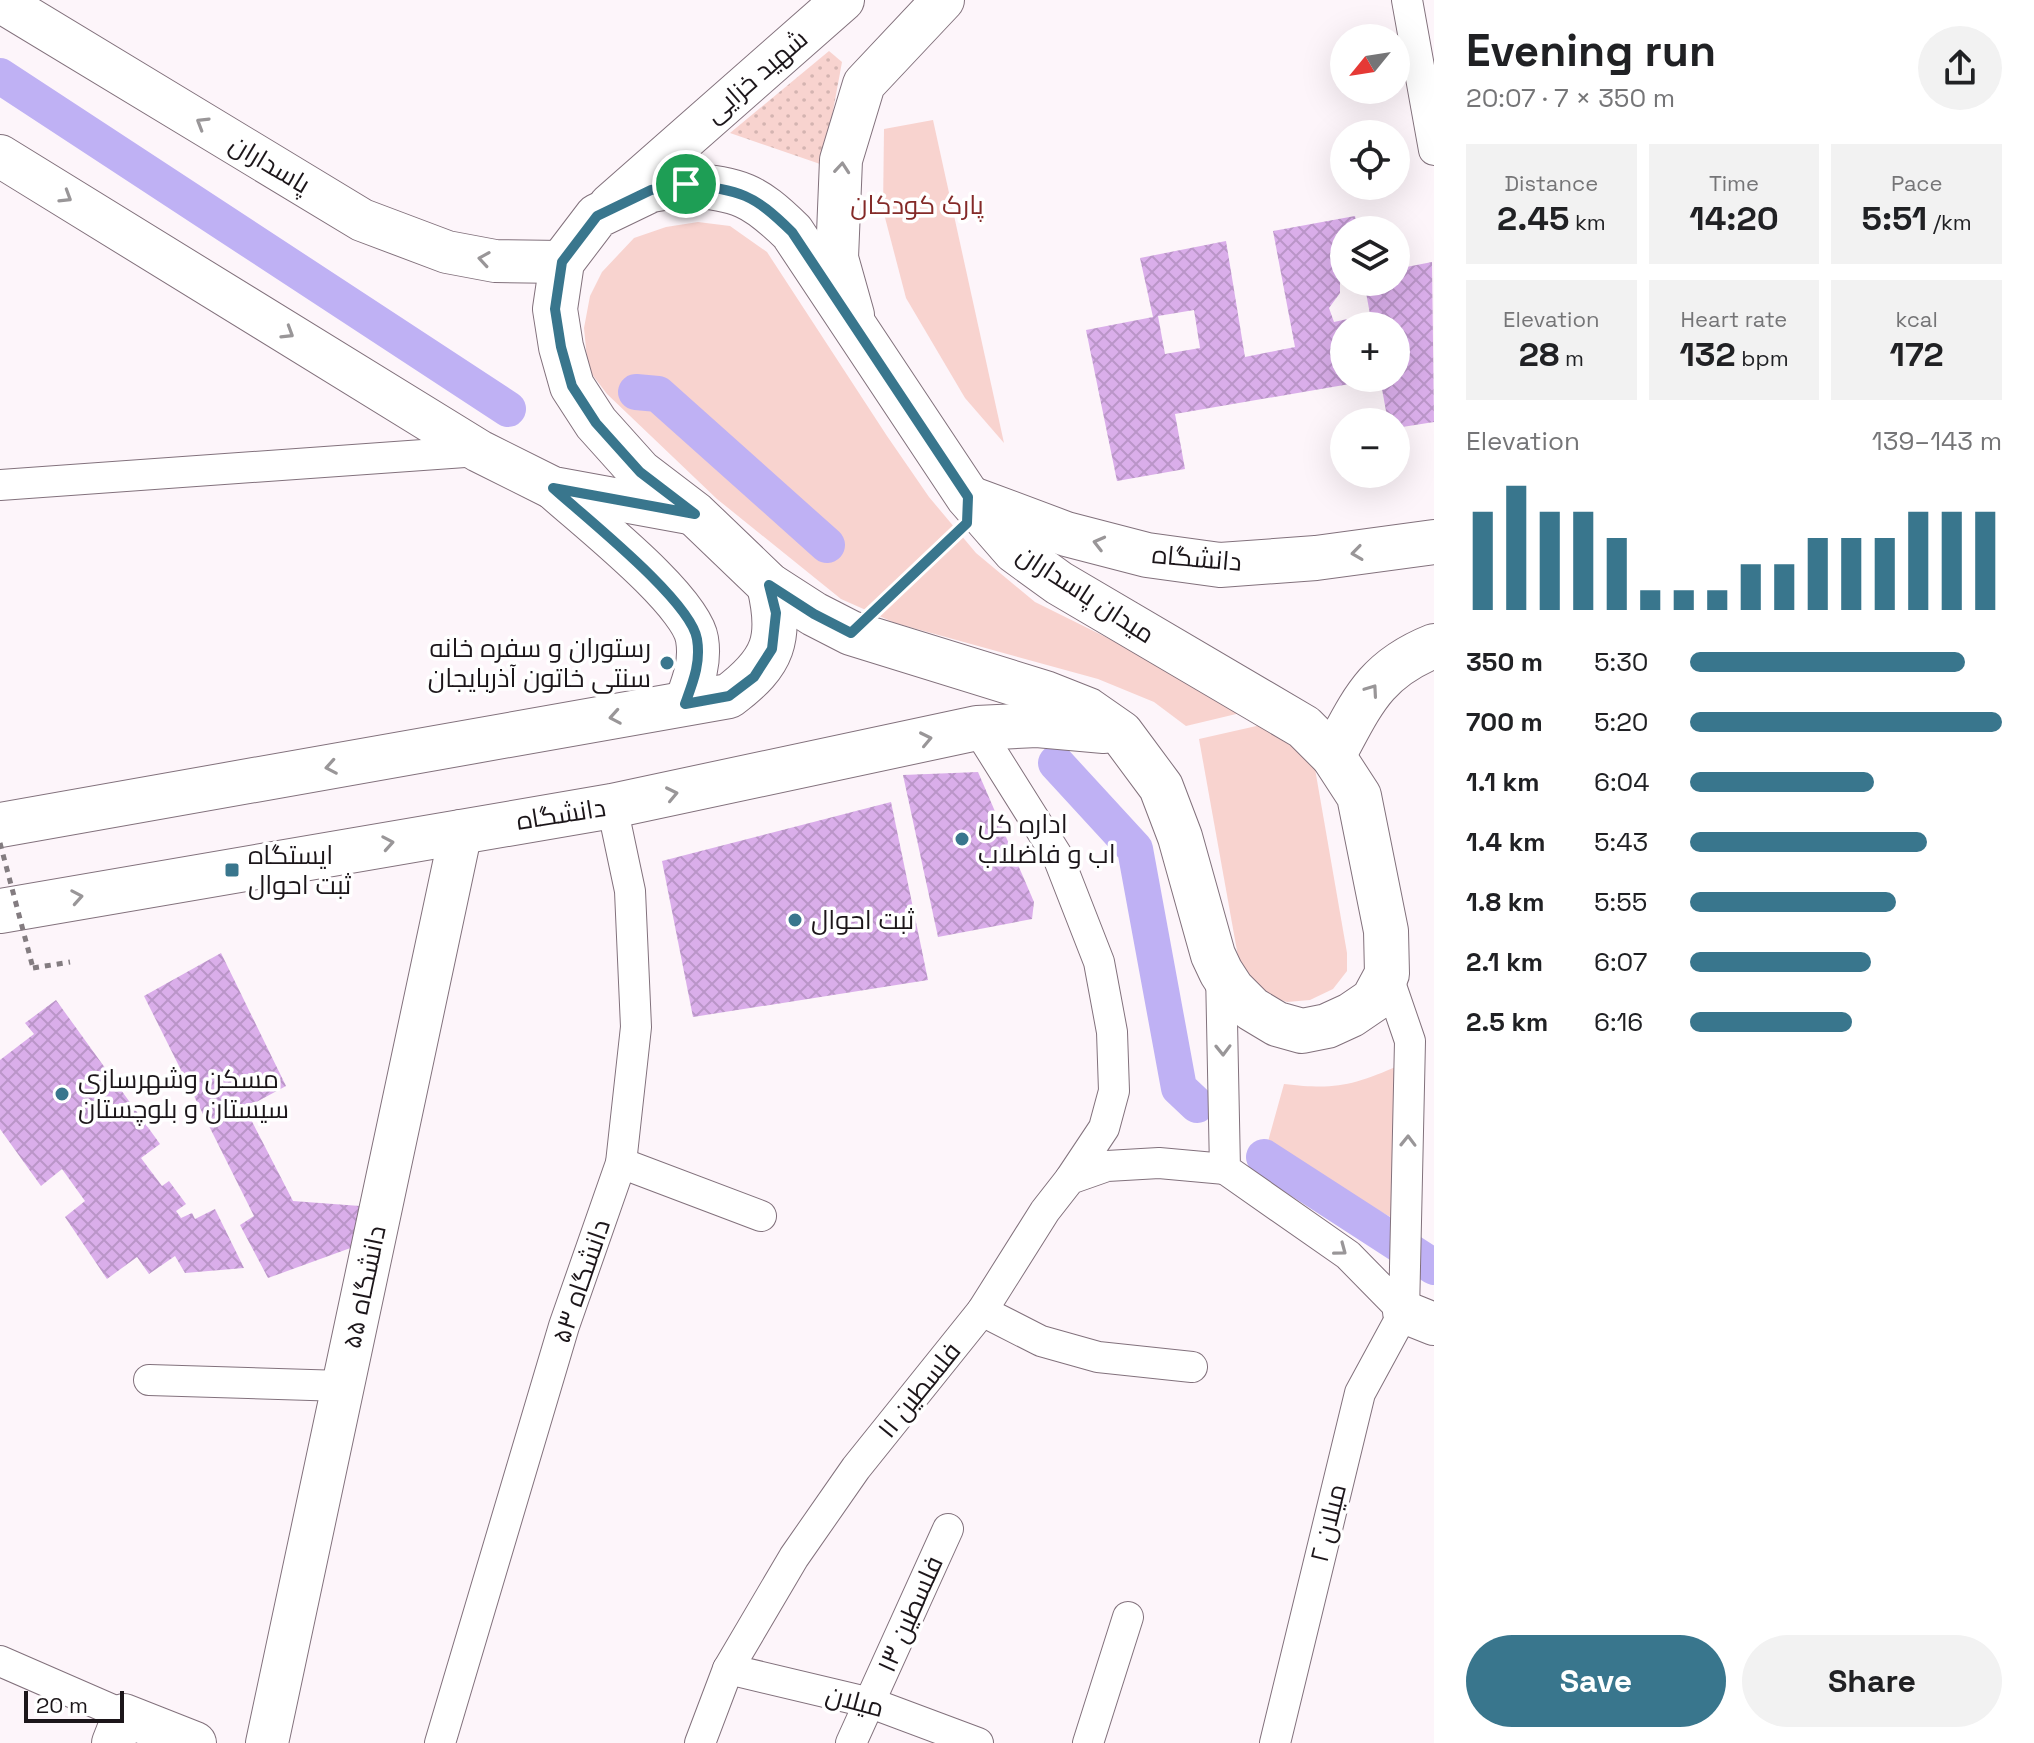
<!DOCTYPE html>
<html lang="en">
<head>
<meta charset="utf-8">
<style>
  body { margin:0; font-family:"Space Grotesk",Cairo,sans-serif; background:#f2f2f2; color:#202124; height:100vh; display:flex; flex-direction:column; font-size:30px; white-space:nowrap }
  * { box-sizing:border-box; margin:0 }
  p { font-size:26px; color:#757577 }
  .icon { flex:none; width:44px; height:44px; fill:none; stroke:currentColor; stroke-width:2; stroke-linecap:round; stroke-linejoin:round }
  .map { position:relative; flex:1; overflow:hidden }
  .panel { display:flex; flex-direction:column; background:#fff; width:600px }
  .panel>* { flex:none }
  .needle { width:52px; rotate:240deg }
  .fabs { position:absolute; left:1330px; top:24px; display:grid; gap:16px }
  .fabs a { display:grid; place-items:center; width:80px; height:80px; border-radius:50%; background:#fff; box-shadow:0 8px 32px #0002; font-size:40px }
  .scale { position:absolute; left:24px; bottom:20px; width:100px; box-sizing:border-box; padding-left:8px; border:4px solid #1c161a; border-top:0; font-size:22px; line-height:28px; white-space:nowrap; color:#1c161a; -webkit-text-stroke:6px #fff; paint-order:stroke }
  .pin { position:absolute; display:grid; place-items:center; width:68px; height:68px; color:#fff; margin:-34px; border:4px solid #fff; border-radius:50%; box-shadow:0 2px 8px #0007 }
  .round { display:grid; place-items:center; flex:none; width:84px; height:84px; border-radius:42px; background:#f2f2f2 }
  .overview { display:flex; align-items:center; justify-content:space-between; height:136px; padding:0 32px }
  h1 { font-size:44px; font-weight:700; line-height:60px }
  .metrics { display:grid; grid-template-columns:repeat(3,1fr); gap:12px; height:136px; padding:8px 32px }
  .metrics div { display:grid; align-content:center; border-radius:0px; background:#f2f2f2; text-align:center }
  .metrics b { font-size:34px; font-weight:700 }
  .metrics small { font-size:22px; font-weight:400 }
  .metrics p { font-size:22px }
  .chart { height:224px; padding:16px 32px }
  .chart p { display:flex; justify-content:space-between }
  .chart svg { width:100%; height:144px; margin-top:8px; stroke:#39768d; stroke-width:6 }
  .cta { display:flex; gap:16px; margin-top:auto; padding:16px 32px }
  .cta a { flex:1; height:92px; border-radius:48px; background:#39768d; color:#fff; font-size:32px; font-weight:700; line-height:92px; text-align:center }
  .cta a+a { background:#f2f2f2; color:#202124 }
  ul { padding:0 32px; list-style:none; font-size:26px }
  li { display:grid; grid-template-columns:128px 96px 1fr; align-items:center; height:60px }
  li i { height:20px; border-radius:10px; background:#39768d }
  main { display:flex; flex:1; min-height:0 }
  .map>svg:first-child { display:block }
  .grass { fill:url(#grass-dots) }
  .green { fill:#f8d3cf }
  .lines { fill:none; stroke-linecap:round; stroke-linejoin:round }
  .canal { stroke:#bfb1f4; stroke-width:36 }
  .building { fill:url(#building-cross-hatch); fill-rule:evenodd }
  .street-casing { stroke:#82717c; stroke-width:32 }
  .secondary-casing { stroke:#82717c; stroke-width:44 }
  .primary-casing { stroke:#82717c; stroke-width:46 }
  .path { stroke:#837c80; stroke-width:5; stroke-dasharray:6 6; stroke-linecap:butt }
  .street { stroke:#fff; stroke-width:30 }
  .secondary { stroke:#fff; stroke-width:42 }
  .primary { stroke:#fff; stroke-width:44 }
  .path-bridge { stroke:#837c80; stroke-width:5; stroke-dasharray:6 6; stroke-linecap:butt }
  .oneway { stroke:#999698 }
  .route-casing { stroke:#fff; stroke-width:16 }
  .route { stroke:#39768d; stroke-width:10 }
  .poi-dot { fill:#39768d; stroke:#fff; stroke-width:3 }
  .labels { text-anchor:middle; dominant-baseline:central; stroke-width:7; stroke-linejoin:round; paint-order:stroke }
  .street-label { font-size:26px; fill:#1c161a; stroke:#fff }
  .park-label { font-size:26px; fill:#842a28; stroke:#fff }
  .poi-label { font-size:26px; fill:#1c161a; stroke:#fff; text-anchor:start }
</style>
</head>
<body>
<main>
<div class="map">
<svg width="1434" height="1743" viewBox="0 0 1434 1743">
  <defs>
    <pattern id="grass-dots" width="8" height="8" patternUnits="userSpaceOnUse" patternTransform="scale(2)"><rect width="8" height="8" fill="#f8d3cf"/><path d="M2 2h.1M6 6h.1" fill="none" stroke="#d4b4b1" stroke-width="1.8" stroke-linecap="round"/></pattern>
    <pattern id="building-cross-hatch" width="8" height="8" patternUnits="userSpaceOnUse" patternTransform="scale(2)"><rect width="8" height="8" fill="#daaeea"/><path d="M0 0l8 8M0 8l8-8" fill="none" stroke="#ba95c8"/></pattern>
  </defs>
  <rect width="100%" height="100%" fill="#fdf5fa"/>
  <polygon class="grass" points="829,51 842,62 823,165 730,133"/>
  <g class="green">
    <polygon points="933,120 1004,443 965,398 906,298 883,210 884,129"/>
    <polygon points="698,222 730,226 767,252 887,436 929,497 976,553 1035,602 1253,710 1186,726 1154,702 1098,679 895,623 841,599 717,499 607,394 588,369 584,328 590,296 602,272 634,238 666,227"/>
    <polygon points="1274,722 1314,763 1347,953 1347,971 1333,989 1310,1000 1287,1002 1263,993 1239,962 1199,739"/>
    <path d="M1400 1065 1398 1221 1307 1172 1267 1145 1284 1084C1335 1090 1352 1086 1400 1065Z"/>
  </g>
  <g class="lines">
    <g class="canal">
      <polyline points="0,76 508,409"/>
      <polyline points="636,392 658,394 827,545"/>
      <polyline points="1056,763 1135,849 1179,1088 1197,1105"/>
      <polyline points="1264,1157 1434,1267"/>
    </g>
  </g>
  <g class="building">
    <path d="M1355 216 1358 230H1344V281L1340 282V293L1329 308 1334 322 1370 314 1364 282H1396V269L1432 262 1434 422 1396 428V422H1388L1380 378H1396V326H1344V378L1373 380 1175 414 1185 469 1117 481 1086 330 1153 317 1140 258 1226 241 1245 357 1295 347 1273 231ZM1194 310 1200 348 1165 354 1158 316Z"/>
    <polygon points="978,772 1034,902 1032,919 938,937 903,775"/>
    <polygon points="891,802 928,980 693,1017 662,861"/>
    <polygon points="221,953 286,1086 245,1108 293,1201 360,1206 356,1246 268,1278 240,1225 254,1216 144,996"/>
    <polygon points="56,1000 160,1144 141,1158 162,1186 169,1181 186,1204 176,1211 181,1218 192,1213 195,1219 215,1209 244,1268 185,1273 175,1256 149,1274 137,1257 107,1279 65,1217 85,1201 62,1169 41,1186 0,1129 0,1060 34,1034 25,1023"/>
  </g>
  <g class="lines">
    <defs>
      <g id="street">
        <polyline points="1407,0 1434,150"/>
        <polyline points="0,485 479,451"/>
        <polyline points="977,728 1058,857 1099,962 1112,1032 1114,1091 1104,1128 1070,1179"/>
        <polyline points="1221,972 1225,1169 1348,1255 1404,1312 1410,1041 1387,974"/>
        <polyline points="621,1163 761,1216"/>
        <polyline points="982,1311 1041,1341 1098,1357 1192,1367"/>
        <polyline points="149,1380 343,1386"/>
        <polyline points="0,1661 124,1715"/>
        <polyline points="728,1669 871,1703 978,1743"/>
        <polyline points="440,1743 564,1326 621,1163 636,1027 630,891 612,806"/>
        <polyline points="700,1743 728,1669 794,1557 856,1468 982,1311 1045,1211 1070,1179 1107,1166 1159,1163 1225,1169"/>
        <polyline points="851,1743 948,1529"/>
        <polyline points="1088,1743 1128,1617"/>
        <polyline points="1275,1743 1360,1393 1404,1312"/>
      </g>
      <g id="secondary">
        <polyline points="0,1 362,220 447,252 495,261 562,262"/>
        <polyline points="0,156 479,451 553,488 695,514"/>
        <polyline points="610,205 843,0"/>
        <polyline points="853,315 837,258 841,160 864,84 943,0"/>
        <path d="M553 488C585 517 691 600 697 639 701 663 693 682 685 704"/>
        <polyline points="1404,1312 1434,1324"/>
        <polyline points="113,1743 124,1715 195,1743"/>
        <polyline points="267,1743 461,831"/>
      </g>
      <g id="primary">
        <path d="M686 184C741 191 752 193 792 232L968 497 1015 551 1059 583 1304 727 1333 756 1359 796 1386 931 1387 974 1373 1000 1351 1015 1327 1026 1302 1031 1277 1024 1252 1009 1232 989 1221 972 1213 955 1180 837 1161 787 1121 733 1088 710 1045 693 851 633 814 614 769 585 695 514 640 472 596 423 572 386 561 347 555 309 562 262 597 216 651 190Z"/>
        <polyline points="975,500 1066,534 1147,555 1220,565 1316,558 1434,542"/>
        <path d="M1333 756C1362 703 1374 670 1434 646"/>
        <path d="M0 825 729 696C774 662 782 639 769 585"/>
        <polyline points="0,911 612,806 977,728 1037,725 1104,731"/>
      </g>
    </defs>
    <use href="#street" class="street-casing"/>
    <use href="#secondary" class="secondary-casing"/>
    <use href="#primary" class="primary-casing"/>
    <g class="path">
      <polyline points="884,603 953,538"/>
      <polyline points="33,968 70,962"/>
    </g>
    <use href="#street" class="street"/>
    <use href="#secondary" class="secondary"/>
    <use href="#primary" class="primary"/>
    <polyline class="path-bridge" points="0,843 33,968"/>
  </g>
  <defs><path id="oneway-chevron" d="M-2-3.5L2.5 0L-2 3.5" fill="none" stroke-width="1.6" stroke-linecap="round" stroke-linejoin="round" transform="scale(2)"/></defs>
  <g class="oneway">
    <use href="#oneway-chevron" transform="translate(202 123) rotate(-149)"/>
    <use href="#oneway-chevron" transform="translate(842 168) rotate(-85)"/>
    <use href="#oneway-chevron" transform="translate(66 197) rotate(32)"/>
    <use href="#oneway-chevron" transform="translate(484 259) rotate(-171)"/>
    <use href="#oneway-chevron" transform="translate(288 333) rotate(32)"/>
    <use href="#oneway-chevron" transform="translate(1099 543) rotate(-166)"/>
    <use href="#oneway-chevron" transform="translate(1357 553) rotate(172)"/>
    <use href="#oneway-chevron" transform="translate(1372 690) rotate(-55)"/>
    <use href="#oneway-chevron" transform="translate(615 717) rotate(170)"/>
    <use href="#oneway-chevron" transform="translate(926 739) rotate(-12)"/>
    <use href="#oneway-chevron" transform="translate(331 767) rotate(170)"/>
    <use href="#oneway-chevron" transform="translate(672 794) rotate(-12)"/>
    <use href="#oneway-chevron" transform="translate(388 843) rotate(-10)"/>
    <use href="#oneway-chevron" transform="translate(77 897) rotate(-10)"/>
    <use href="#oneway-chevron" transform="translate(1223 1050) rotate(89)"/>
    <use href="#oneway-chevron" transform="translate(1408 1141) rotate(-89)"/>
    <use href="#oneway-chevron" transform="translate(1341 1250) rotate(37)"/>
  </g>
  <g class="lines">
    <defs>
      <path id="route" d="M686 184C742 191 752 193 792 232L968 497 967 523 851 633 814 614 769 585 776 613 772 649 754 677 729 696 685 704C693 682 701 663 697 639 691 601 585 517 553 488L695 514 640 472 596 423 572 386 561 347 555 309 562 262 597 216 651 190Z"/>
    </defs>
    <use href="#route" class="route-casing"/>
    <use href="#route" class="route"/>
  </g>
  <g class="poi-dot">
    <circle cx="667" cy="663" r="8"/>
    <circle cx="962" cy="839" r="8"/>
    <rect x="224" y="862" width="16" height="16" rx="4"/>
    <circle cx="795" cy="920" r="8"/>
    <circle cx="62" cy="1094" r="8"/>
  </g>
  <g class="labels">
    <g class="street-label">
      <text transform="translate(756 76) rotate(-41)">شهید خزایی</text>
      <text transform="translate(270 164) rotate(31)">پاسداران</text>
      <text transform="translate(1197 558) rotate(5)">دانشگاه</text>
      <text transform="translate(1086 594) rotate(33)">میدان پاسداران</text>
      <text transform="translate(561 814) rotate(-9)">دانشگاه</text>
      <text transform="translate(581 1281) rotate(-71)">دانشگاه ۵۳</text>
      <text transform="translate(364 1287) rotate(-78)">دانشگاه ۵۵</text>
      <text transform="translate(919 1390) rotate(-51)">فلسطین ۱۱</text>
      <text transform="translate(1328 1523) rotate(-76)">میلان ۲</text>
      <text transform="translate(910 1614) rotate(-66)">فلسطین ۱۳</text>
      <text transform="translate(855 1701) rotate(15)">میلان</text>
    </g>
    <g class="park-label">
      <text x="917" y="205">پارک کودکان</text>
    </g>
    <g class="poi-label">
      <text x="651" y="648" text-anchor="end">رستوران و سفره خانه<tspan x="651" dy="30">سنتی خاتون آذربایجان</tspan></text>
      <text x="978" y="824">اداره کل<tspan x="978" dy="30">اب و فاضلاب</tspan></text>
      <text x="248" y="855">ایستگاه<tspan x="248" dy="30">ثبت احوال</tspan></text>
      <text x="811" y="920">ثبت احوال</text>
      <text x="78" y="1079">مسکن وشهرسازی<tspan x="78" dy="30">سیستان و بلوچستان</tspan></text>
    </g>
  </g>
</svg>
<div class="fabs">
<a><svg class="needle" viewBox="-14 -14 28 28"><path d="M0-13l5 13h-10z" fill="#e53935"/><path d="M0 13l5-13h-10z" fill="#757577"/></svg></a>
<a><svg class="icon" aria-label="locate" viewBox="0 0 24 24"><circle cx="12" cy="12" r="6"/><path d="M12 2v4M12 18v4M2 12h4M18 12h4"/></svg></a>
<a><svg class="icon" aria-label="layers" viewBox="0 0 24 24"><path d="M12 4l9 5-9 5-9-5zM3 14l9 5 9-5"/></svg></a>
<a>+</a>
<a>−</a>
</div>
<div class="scale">20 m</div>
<div class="pin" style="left:686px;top:184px;background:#1e9e55"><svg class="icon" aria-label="arrive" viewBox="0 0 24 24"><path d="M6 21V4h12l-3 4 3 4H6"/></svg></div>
</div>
<section class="panel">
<div class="overview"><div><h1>Evening run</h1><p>20:07 · 7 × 350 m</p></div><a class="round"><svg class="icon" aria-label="share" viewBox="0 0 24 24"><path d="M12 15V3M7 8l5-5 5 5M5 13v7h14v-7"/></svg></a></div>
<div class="metrics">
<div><p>Distance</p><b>2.45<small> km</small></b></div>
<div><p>Time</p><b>14:20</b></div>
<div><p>Pace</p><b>5:51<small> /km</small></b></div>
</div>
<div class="metrics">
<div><p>Elevation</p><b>28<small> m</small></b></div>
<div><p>Heart rate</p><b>132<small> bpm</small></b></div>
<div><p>kcal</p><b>172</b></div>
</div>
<div class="chart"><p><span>Elevation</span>139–143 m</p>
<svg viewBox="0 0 160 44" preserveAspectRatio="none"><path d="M5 44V14M15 44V6M25 44V14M35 44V14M45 44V22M55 44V38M65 44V38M75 44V38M85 44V30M95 44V30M105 44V22M115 44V22M125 44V22M135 44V14M145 44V14M155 44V14"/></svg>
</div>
<ul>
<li><b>350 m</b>5:30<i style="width:88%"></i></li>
<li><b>700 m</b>5:20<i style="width:100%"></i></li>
<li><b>1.1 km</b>6:04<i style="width:59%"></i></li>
<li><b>1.4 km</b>5:43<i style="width:76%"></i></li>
<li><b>1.8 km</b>5:55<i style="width:66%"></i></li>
<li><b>2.1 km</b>6:07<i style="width:58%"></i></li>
<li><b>2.5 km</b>6:16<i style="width:52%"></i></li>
</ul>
<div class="cta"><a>Save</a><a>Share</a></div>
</section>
</main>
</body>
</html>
